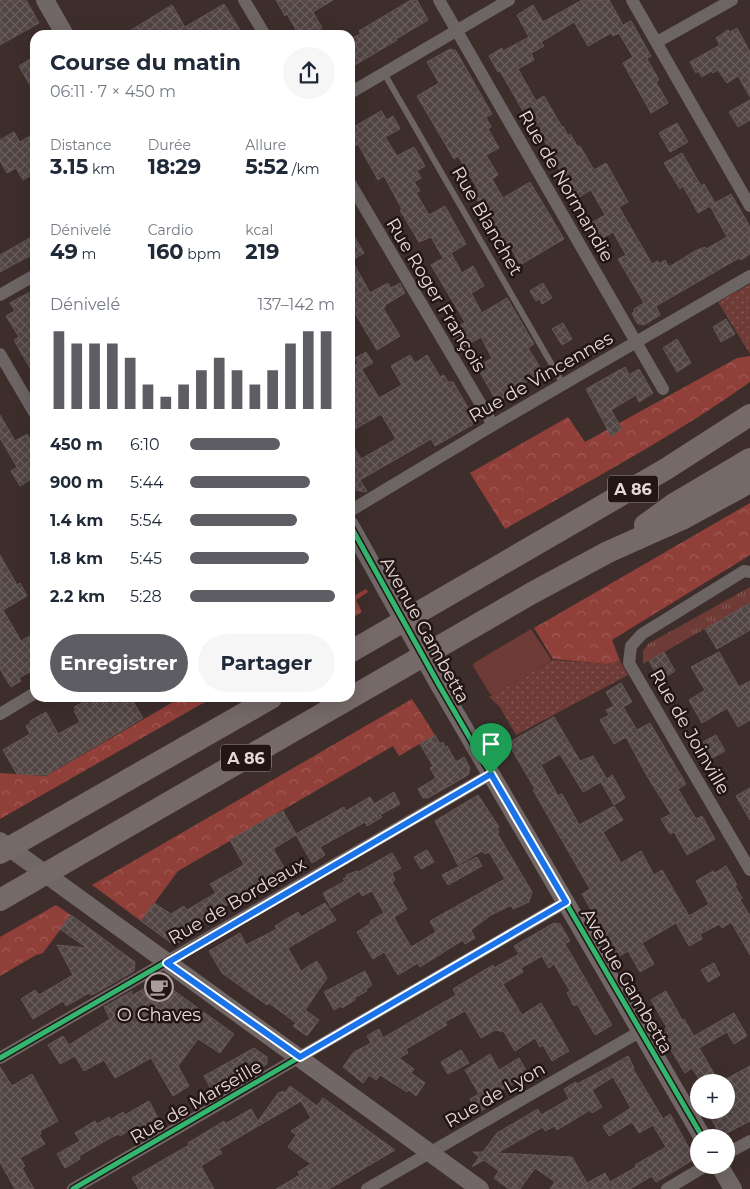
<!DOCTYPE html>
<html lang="fr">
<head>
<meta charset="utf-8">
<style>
  body { margin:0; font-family:Montserrat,sans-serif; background:#f6f6f7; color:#1f2937; height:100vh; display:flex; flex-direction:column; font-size:19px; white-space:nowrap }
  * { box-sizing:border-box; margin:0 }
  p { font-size:16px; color:#747a83 }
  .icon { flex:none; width:28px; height:28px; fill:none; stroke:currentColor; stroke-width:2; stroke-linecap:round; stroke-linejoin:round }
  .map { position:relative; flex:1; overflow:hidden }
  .panel { position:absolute; left:30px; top:30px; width:325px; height:672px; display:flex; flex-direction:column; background:#fff; border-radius:15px; box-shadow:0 5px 20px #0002 }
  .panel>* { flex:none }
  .fabs { position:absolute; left:690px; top:1074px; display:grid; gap:10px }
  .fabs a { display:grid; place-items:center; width:45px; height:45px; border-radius:50%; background:#fff; box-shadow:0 5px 20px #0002; font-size:25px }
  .pin { position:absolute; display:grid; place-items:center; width:42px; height:42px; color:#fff; margin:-51px -21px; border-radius:50% 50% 50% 0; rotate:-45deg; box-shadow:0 0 5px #0007 }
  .pin .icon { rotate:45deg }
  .round { display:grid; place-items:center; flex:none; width:52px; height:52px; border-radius:26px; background:#f6f6f7 }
  .headline { display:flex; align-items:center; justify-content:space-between; height:85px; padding:0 20px }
  h1 { font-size:22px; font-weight:700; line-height:38px }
  .stats { display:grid; grid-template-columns:repeat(3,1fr); gap:8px; height:85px; padding:5px 20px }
  .stats div { display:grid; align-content:center }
  .stats b { font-size:21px; font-weight:700 }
  .stats small { font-size:14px; font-weight:400 }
  .stats p { font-size:14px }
  .chart { height:140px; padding:10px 20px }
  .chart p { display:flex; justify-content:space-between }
  .chart svg { width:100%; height:90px; margin-top:5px; stroke:#5e5d64; stroke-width:6 }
  .action { display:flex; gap:10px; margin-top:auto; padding:10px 20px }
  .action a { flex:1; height:58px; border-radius:30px; background:#5e5d64; color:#fff; font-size:20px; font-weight:700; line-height:58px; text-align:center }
  .action a+a { background:#f6f6f7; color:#1f2937 }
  ul { padding:0 20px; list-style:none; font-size:16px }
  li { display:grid; grid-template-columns:80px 60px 1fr; align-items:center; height:38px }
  li i { height:12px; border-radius:6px; background:#5e5d64 }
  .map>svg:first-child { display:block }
  .grass { fill:url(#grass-tufts) }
  .forest { fill:url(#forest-crowns) }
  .park { fill:url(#park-dots) }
  .garden { fill:#6f3b36 }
  .building { fill:url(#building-cross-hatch); stroke:#645755; fill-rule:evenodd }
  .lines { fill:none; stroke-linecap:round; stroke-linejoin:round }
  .lane { stroke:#6d6563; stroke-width:6 }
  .street { stroke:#6d6563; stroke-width:12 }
  .secondary { stroke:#706766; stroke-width:18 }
  .highway { stroke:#766a68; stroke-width:22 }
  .cycleway-casing { stroke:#211614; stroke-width:8 }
  .cycleway { stroke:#33b770; stroke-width:5 }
  .route-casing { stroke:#fff; stroke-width:10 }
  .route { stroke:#1a73e8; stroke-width:6 }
  .labels { text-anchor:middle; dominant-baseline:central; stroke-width:5; stroke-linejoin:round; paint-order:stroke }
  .shield { fill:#211614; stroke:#ac9d9b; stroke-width:1 }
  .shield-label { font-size:16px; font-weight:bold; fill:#e8d7d5 }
  .street-label { font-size:18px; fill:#e8d7d5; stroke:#211614 }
  .poi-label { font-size:18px; fill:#e8d7d5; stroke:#211614 }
</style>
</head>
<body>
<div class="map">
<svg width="750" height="1189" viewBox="0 0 750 1189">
  <defs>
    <pattern id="grass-tufts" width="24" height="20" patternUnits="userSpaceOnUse" patternTransform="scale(1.25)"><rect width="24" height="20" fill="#6f3b36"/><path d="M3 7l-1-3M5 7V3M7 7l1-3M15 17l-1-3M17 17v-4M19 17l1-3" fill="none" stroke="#845752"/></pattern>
    <pattern id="forest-crowns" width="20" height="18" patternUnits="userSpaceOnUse" patternTransform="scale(1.25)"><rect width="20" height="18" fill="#913f39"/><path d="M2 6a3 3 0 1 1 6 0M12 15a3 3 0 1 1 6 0" fill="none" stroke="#a05a55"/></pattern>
    <pattern id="park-dots" width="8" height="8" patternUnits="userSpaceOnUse" patternTransform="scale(1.25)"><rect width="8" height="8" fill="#6f3b36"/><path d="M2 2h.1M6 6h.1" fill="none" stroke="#845752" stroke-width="1.8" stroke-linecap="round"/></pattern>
    <pattern id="building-cross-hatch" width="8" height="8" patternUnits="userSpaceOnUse" patternTransform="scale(1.25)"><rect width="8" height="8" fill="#514543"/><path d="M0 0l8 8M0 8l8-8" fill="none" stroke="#6a5f5d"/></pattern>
  </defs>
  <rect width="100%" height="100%" fill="#3d2e2c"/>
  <polygon class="grass" points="750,587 750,603 643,664 643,651 648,644"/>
  <g class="forest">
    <path d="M750 356V382C673 437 587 482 505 529L470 473 568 417 585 442 737 358Z"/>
    <polygon points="750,503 750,555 612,640 620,661 606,664 553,659 534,628"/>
    <polygon points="366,589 368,592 356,600 362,612 350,619 350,598"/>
    <polygon points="180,698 212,698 0,819 0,773 46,776"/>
    <polygon points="412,699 435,735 399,756 393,746 178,871 141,921 92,885"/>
    <polygon points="56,905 71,915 43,953 36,955 0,976 0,937"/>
  </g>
  <g class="park">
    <polygon points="750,284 750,354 718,302"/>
    <polygon points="553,660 606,664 620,661 628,675 516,735 500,707 489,697"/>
  </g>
  <polygon class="garden" points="531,629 551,659 551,661 493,695 490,694 473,666 474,663"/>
  <g class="building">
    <polygon points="0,0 26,0 39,23 0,45"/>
    <polygon points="276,0 333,0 313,12 322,28 309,35 299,35 287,14 285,16"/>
    <polygon points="411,0 417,0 428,20 396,39 397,40 350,68 350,50 356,46 352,38 361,34 359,31"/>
    <polygon points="582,0 609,0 623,25 631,21 651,56 647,59 659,80 656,82 668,103 651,113 623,63 633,57 619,33 613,36 611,33 588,46 574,22 541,42 544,46 531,53 534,60 518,69 536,101 544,96 562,127 563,126 568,136 570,134 578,147 580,146 594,170 606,163 628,202 619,207 652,264 658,261 659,264 665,260 669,267 695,251 705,247 706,249 727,237 710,206 698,213 683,186 680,189 664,163 682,153 701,186 704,184 715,203 731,194 750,227 750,254 741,260 739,258 656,306 660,315 644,325 637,323 632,313 635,311 634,309 644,303 618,259 626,255 613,232 599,240 590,224 605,215 591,190 576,199 547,148 548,147 535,122 531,125 500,71 498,72 489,56 502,48 503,51 529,37 517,15 533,5 543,22"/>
    <polygon points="224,4 243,35 123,35 172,5 185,27"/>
    <polygon points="737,28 750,52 750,97 738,76 727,83 718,70 713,73 711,71 702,77 698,71 696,73 690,62 720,45 716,38 728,30 730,32"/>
    <polygon points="450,49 456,51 492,114 486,117 491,127 488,129 499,148 486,155 498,175 492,179 503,198 530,182 564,239 520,265 509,244 504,247 474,194 479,191 458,156 454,159 417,96 439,83 427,62"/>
    <polygon points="35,56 35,94 19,66"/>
    <polygon points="750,100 750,120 738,127 729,112"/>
    <polygon points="381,111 387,120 393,116 400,129 385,137 397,156 414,147 425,166 417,171 421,178 414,182 420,191 416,193 429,215 445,206 466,244 451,253 462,273 473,266 484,286 471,293 482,313 507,298 534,344 528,348 543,372 510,391 512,393 497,402 477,367 492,358 481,337 460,349 450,332 465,322 431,265 443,258 431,237 419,242 400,210 402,209 384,176 378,180 358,144 350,148 350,129"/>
    <polygon points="677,123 688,142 670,152 659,133"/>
    <polygon points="14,132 20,142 35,133 35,173 23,180 16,168 7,173 0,161 0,140"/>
    <polygon points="350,229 364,253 352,260 370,293 388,283 391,288 400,283 405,293 385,305 386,306 383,308 400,336 377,350 350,305"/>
    <polygon points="35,235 35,253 0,272 0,255"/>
    <polygon points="543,283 552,298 542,304 540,299 536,301 530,291"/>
    <polygon points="35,289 35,377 14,340 19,337 6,316 15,311 10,303"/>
    <polygon points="726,319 735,334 721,342 713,327"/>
    <polygon points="563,323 572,339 562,345 552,329"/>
    <polygon points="677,339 691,363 677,372 663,348"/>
    <polygon points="366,352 373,363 362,369 355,358"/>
    <polygon points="410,355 415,363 427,355 440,377 444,375 448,382 453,382 474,418 472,425 435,446 431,439 360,480 367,491 365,492 350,489 350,440 361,459 396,439 381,414 350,432 350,367 358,363 379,398 402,385 391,366"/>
    <polygon points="625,367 629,375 639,369 653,393 639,402 636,395 611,410 622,429 611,436 586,389"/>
    <polygon points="0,415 15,441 27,434 35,448 35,477 20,486 11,471 17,467 0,438"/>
    <polygon points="0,555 17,585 20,583 27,596 3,610 21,641 35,633 35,669 19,678 21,681 11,687 0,669"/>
    <polygon points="750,603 750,630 717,649 705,629"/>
    <polygon points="664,652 675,671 660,680 649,661"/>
    <polygon points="719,652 739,687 750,681 750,720 738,727 727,708 702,723 689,700 705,690 691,667"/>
    <polygon points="621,683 632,702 623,707 637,730 650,723 686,784 678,789 696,819 702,816 715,839 687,855 674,832 670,834 661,819 671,814 647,776 626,737 614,744 600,720 609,715 606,710 614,706 606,692"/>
    <polygon points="91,698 131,698 143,718 46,775 17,774 3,750 30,734 26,726 31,723 30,721 46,712 58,734 80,722 74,711 76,710 74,707"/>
    <polygon points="554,717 580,761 593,756 607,779 612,775 625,798 614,805 601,782 583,792 560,754 541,765 558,796 562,794 579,825 614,806 623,820 603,832 621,863 641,851 654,875 662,870 689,916 709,904 696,881 713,871 715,873 726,866 737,885 735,886 742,898 740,900 750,916 750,955 731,922 722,928 720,924 700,934 702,939 689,946 676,923 642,943 654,964 640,972 628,951 618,957 582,894 590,889 544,809 533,790 535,789 508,743"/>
    <polygon points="435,735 440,744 443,742 445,747 447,746 456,762 464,757 470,768 468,775 428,798 423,798 418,789 436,778 430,768 433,766 420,744"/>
    <polygon points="716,735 725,751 712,758 703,742"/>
    <polygon points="750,788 750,820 736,796"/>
    <polygon points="394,792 400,804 380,815 382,817 367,826 365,822 320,847 325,855 312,863 296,835 273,849 288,874 271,884 269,880 220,909 221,911 195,926 198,931 174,945 141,921 154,903 171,914 184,906 187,910 216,893 210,884 244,865 230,840 275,814 276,815 283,811 296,834 344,807 346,811 370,797 374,804"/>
    <polygon points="478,795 499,827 497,828 499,832 497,833 532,892 529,902 513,909 511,905 491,915 471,930 475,938 465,944 463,940 420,967 418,963 398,975 384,952 373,959 357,932 371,923 370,921 384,913 372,891 362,896 360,891 331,908 323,893 345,881 343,879 347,877 346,875 357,871 358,872 392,853 401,868 392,873 395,880 392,882 407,909 394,917 397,923 411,947 436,932 430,921 505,879 489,852 485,854 482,851 458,865 435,821"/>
    <polygon points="427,850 434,862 421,869 414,857"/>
    <polygon points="477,857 482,866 448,885 442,875"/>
    <polygon points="325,903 336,920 288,948 301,971 317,961 327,978 305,1010 319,1020 307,1036 293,1026 296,1023 269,1003 267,1005 222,973 209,951 240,933 246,945 277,929 275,926 298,912 301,917"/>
    <polygon points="71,915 135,962 134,971 96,993 91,995 89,993 66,1006 63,1001 33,1019 21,999 35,990 39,995 73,975 57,945 87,948 60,929"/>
    <polygon points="554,923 560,924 570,941 565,944 612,1025 595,1035 577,1004 574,1006 567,993 570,991 554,964 549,968 542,956 521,968 523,972 503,984 522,1015 541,1003 569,1051 552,1061 543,1045 540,1047 535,1038 515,1051 504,1032 495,1030 481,1038 465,1011 445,1022 447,1025 406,1049 408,1053 399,1058 414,1069 411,1073 425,1083 416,1096 409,1090 407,1092 380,1075 376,1080 369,1075 363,1083 343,1067 354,1052 371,1043 367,1036 379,1029 383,1038 456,995 453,989 493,965 494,968 519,954 514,946"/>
    <polygon points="714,963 720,975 708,982 701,970"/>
    <polygon points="365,971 372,985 366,989 367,991 354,998 355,1000 342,1008 340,1006 334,1010 324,992"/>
    <polygon points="156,982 162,982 234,1034 220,1053 198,1039 178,1066 189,1086 173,1096 151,1058 115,1078 104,1060 84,1071 75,1056 60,1064 48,1045 63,1036 69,1045 110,1019 104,1007 132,991 131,996"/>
    <polygon points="666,991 682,1020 684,1019 694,1036 734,1013 747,1036 734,1044 727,1032 699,1048 719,1082 701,1082 692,1068 685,1073 671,1050 661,1032 667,1028 651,1000"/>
    <polygon points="254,1048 267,1057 267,1064 231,1084 228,1079 211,1089 204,1076"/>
    <polygon points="461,1050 469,1063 448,1074 441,1062"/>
    <polygon points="490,1054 499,1070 519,1058 528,1074 489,1099 492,1104 478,1113 470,1099 479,1094 465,1070"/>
    <path d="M628 1056 634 1068 633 1069 663 1119 670 1114 693 1155 691 1161 656 1182 652 1176 630 1189H550L555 1182 535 1168 520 1189H509L494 1178 499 1171 484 1160 472 1167 479 1157 473 1152H483L497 1133 538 1109 541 1115 569 1099 564 1089 576 1082 577 1084 607 1068ZM613 1077 631 1108 603 1126 609 1136 632 1122 639 1133 653 1125 666 1147 635 1165 636 1167 610 1182 605 1173 587 1183 572 1157 497 1153 543 1127 545 1131 555 1126 557 1130 590 1110 592 1113 602 1107 592 1090Z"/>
    <polygon points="750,1066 750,1121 721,1136 706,1110 726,1110 726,1079"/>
    <polygon points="0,1067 12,1086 32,1074 58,1121 40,1131 41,1134 39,1135 45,1144 20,1158 25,1166 22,1168 34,1189 15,1189 0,1162"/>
    <polygon points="290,1086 317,1106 323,1098 395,1150 329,1189 276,1189 300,1175 298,1172 311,1164 288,1147 296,1135 291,1131 311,1118 301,1101 219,1149 222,1153 201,1166 214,1189 139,1189 132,1178 189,1145 188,1143 224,1121 225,1124 251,1109 258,1121 279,1092 280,1093 282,1091 285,1093"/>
    <polygon points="149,1101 158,1118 140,1129 138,1125 120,1136 119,1134 112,1137 79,1156 80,1159 65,1168 57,1154 80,1141 75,1133 95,1121 97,1124 109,1117 110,1120 123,1112 125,1115"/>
  </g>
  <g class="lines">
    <polyline class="lane" points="384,73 563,384"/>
    <g class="street">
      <polyline points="244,0 265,35"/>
      <polyline points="439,0 663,389"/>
      <polyline points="632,0 750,206"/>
      <polyline points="657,42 732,0"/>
      <polyline points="350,93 509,0"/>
      <polyline points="350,183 493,425"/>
      <polyline points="0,295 35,275"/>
      <polyline points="0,354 35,414"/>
      <polyline points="350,511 493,425 750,276"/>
      <polyline points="750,572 744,571 642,634 631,646 629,663 750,870"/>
      <polyline points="0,714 35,693"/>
      <polyline points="0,1058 491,774"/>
      <polyline points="726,1154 750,1141"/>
      <polyline points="73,1189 566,902"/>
      <polyline points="367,1189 641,1031"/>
      <polyline points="667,1189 707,1165"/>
    </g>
    <g class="secondary">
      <polyline points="45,0 65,35"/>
      <polyline points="350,525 439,685 703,1138"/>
      <polyline points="0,841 480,1189"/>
      <polyline points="719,1165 733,1189"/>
    </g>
    <g class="highway">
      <polyline points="645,525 674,504 750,459"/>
      <polyline points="350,652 666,469 750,415"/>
      <polyline points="0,853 271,698"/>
      <polyline points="0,900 532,593 608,552 682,519 750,482"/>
    </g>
    <defs>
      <g id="cycleway">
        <polyline points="350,525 439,685 703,1138"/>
        <polyline points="0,1058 491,774"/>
        <polyline points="73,1189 566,902"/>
      </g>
    </defs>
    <use href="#cycleway" class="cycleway-casing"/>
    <use href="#cycleway" class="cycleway"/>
  </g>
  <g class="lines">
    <defs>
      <polygon id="route" points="491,774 566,902 554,909 300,1057 167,963"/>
    </defs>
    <use href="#route" class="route-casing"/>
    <use href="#route" class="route"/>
  </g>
  <defs>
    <symbol id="cafe-ring" viewBox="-11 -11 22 22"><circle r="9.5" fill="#211614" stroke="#ac9c9a" stroke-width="1.5"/><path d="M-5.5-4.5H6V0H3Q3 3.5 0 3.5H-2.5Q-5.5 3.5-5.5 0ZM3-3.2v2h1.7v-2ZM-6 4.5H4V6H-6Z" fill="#ac9c9a"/></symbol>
  </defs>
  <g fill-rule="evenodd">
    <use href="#cafe-ring" x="143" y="971" width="32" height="32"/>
  </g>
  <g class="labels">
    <g class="shield">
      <rect x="608" y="475.5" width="50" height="27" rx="4"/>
      <rect x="221" y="744.5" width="50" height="27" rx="4"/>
    </g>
    <g class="shield-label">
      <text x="633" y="489">A 86</text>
      <text x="246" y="758">A 86</text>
    </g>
    <g class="street-label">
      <text transform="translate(566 186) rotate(60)">Rue de Normandie</text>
      <text transform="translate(487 221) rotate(60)">Rue Blanchet</text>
      <text transform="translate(436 295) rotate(59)">Rue Roger François</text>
      <text transform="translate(541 377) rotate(-30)">Rue de Vincennes</text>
      <text transform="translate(425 630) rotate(61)">Avenue Gambetta</text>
      <text transform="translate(690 732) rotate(60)">Rue de Joinville</text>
      <text transform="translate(237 901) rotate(-30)">Rue de Bordeaux</text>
      <text transform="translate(627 981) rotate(60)">Avenue Gambetta</text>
      <text transform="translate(495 1095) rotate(-30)">Rue de Lyon</text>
      <text transform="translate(196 1102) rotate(-30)">Rue de Marseille</text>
    </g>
    <g class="poi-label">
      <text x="159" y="1015">O Chaves</text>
    </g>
  </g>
</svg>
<div class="fabs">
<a>+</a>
<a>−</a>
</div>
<div class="pin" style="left:491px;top:774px;background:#1e9e55"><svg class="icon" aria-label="arrive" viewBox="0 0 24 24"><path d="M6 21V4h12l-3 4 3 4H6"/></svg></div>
<section class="panel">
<div class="headline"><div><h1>Course du matin</h1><p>06:11 · 7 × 450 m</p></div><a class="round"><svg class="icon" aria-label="share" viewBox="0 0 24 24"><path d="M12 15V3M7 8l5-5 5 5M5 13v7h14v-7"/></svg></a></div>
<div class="stats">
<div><p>Distance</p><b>3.15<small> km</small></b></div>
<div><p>Durée</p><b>18:29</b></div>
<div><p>Allure</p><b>5:52<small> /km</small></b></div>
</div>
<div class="stats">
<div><p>Dénivelé</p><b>49<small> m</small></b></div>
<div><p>Cardio</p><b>160<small> bpm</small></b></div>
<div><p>kcal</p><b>219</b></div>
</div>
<div class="chart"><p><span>Dénivelé</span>137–142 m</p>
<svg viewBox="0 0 160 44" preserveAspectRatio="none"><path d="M5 44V6M15 44V12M25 44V12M35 44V12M45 44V19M55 44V32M65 44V38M75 44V32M85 44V25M95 44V19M105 44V25M115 44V32M125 44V25M135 44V12M145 44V6M155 44V6"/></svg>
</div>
<ul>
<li><b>450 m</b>6:10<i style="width:62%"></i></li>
<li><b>900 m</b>5:44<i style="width:83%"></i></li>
<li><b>1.4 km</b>5:54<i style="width:74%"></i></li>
<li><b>1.8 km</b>5:45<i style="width:82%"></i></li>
<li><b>2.2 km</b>5:28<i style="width:100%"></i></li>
</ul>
<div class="action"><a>Enregistrer</a><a>Partager</a></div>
</section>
</div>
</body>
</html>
